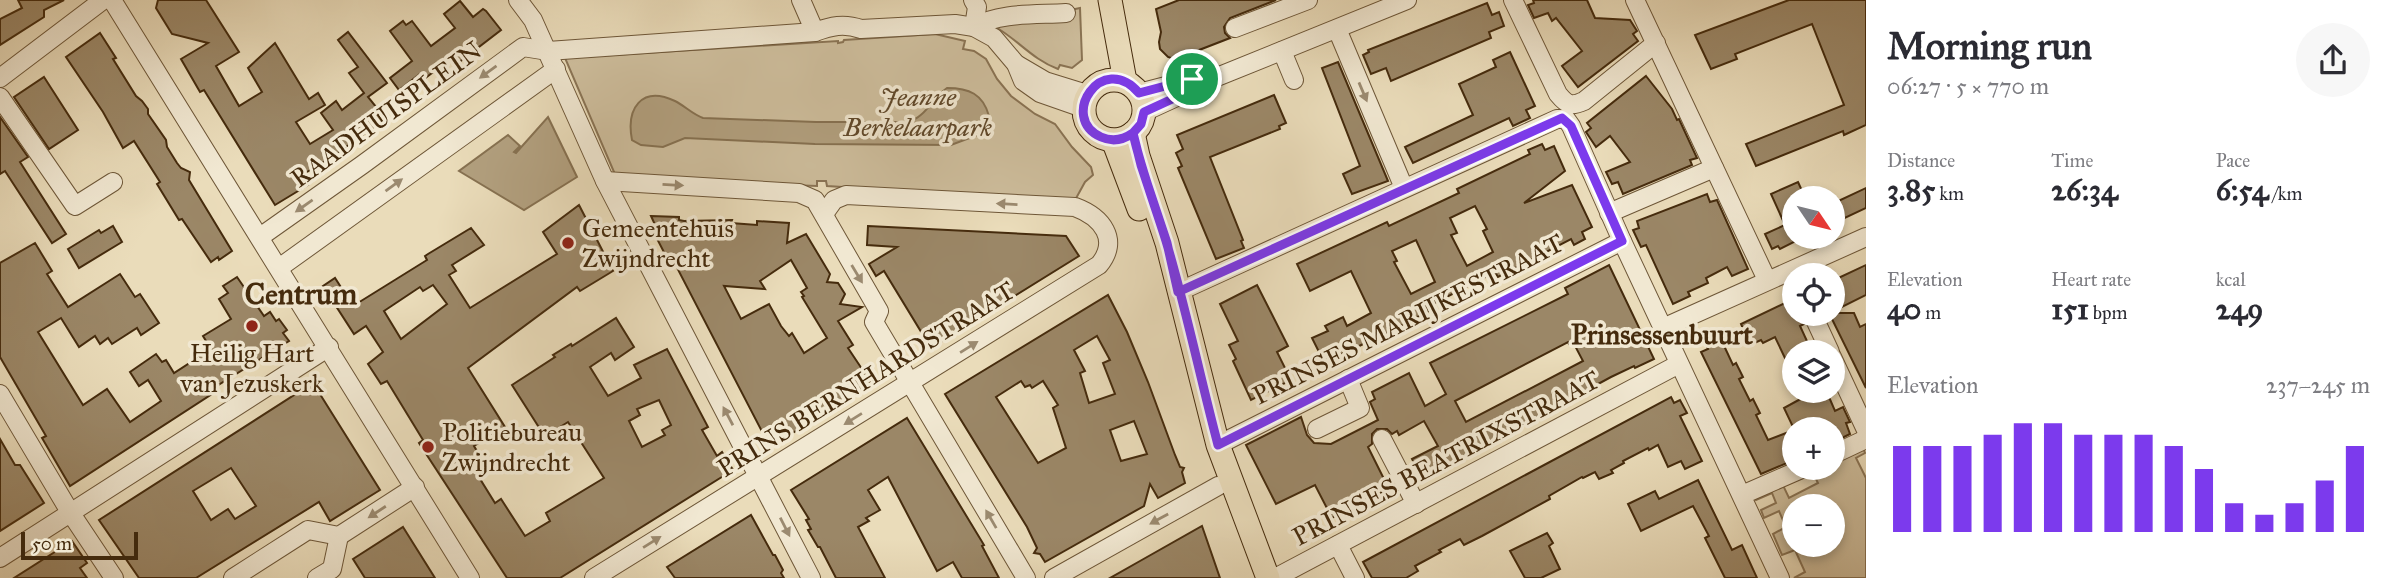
<!DOCTYPE html>
<html lang="en">
<head>
<meta charset="utf-8">
<style>
  body { margin:0; font-family:"IM FELL Great Primer",serif; background:#f7f7f7; color:#2b2b33; height:100vh; display:flex; flex-direction:column; font-size:26px; white-space:nowrap }
  * { box-sizing:border-box; margin:0 }
  p { font-size:23px; color:#7c7c81 }
  .icon { flex:none; width:38px; height:38px; fill:none; stroke:currentColor; stroke-width:2; stroke-linecap:round; stroke-linejoin:round }
  .map { position:relative; flex:1; overflow:hidden }
  .details { display:flex; flex-direction:column; background:#fff; width:525px }
  .details>* { flex:none }
  .needle { width:46px; rotate:125deg }
  .fabs { position:absolute; left:1782px; top:186px; display:grid; gap:14px }
  .fabs a { display:grid; place-items:center; width:63px; height:63px; border-radius:50%; background:#fff; box-shadow:0 4px 10px #0003; font-size:35px }
  .scale { position:absolute; left:21px; bottom:18px; width:117px; box-sizing:border-box; padding-left:7px; border:4px solid #452b0d; border-top:0; font-size:19px; line-height:24px; white-space:nowrap; color:#452b0d; -webkit-text-stroke:5px #f1e8d2; paint-order:stroke }
  .pin { position:absolute; display:grid; place-items:center; width:60px; height:60px; color:#fff; margin:-30px; border:4px solid #fff; border-radius:50%; box-shadow:0 2px 7px #0007 }
  .round { display:grid; place-items:center; flex:none; width:74px; height:74px; border-radius:37px; background:#f7f7f7 }
  .headline { display:flex; align-items:center; justify-content:space-between; height:119px; padding:0 21px }
  h1 { font-size:38px; font-weight:700; line-height:52px }
  .metrics { display:grid; grid-template-columns:repeat(3,1fr); gap:10px; height:119px; padding:7px 21px }
  .metrics div { display:grid; align-content:center }
  .metrics b { font-size:30px; font-weight:700 }
  .metrics small { font-size:19px; font-weight:400 }
  .metrics p { font-size:19px }
  .chart { height:196px; padding:14px 21px }
  .chart p { display:flex; justify-content:space-between }
  .chart svg { width:100%; height:126px; margin-top:7px; stroke:#7c3aed; stroke-width:6 }
  main { display:flex; flex:1; min-height:0 }
  .map>svg:first-child { display:block }
  .green { fill:#cebe9d; stroke:#8a7455; stroke-width:2; fill-rule:evenodd }
  .water { fill:#b2a07f; stroke:#867151; stroke-width:2 }
  .building { fill:#9b8767; stroke:#452b0d; stroke-width:2; fill-rule:evenodd }
  .lines { fill:none; stroke-linecap:round; stroke-linejoin:round }
  .minor-casing { stroke:#6e5738; stroke-width:20 }
  .major-casing { stroke:#452b0d; stroke-width:25 }
  .minor { stroke:#f1e8d2; stroke-width:18 }
  .major { stroke:#eadcba; stroke-width:23 }
  .oneway { fill:#9b8a70 }
  .route-casing { stroke:#fff; stroke-width:14 }
  .route { stroke:#7c3aed; stroke-width:9 }
  .poi-dot { fill:#8f2418; stroke:#f1e8d2; stroke-width:2.5 }
  .labels { text-anchor:middle; dominant-baseline:central; stroke-width:7; stroke-linejoin:round; paint-order:stroke }
  .park-label { font-size:26px; font-style:italic; fill:#60482a; stroke:#f1e8d2 }
  .street-label { font-size:26px; fill:#452b0d; stroke:#f1e8d2 }
  .poi-label { font-size:26px; fill:#452b0d; stroke:#f1e8d2; text-anchor:start }
  .neighbourhood-label { font-size:28px; font-weight:bold; fill:#452b0d; stroke:#f1e8d2 }
  .quarter-label { font-size:30px; font-weight:bold; fill:#452b0d; stroke:#f1e8d2 }
</style>
</head>
<body>
<main>
<div class="map">
<svg width="1866" height="578" viewBox="0 0 1866 578">
  <rect width="100%" height="100%" fill="#eadcba"/>
  <filter id="stains"><feTurbulence type="fractalNoise" baseFrequency=".00286" numOctaves="4"/><feColorMatrix values="0 0 0 0 .2 0 0 0 0 .09 0 0 0 0 .02 0 0 0 .5 -.17"/></filter>
  <radialGradient id="worn" r=".72"><stop offset=".6" stop-color="#630" stop-opacity="0"/><stop offset="1" stop-color="#630" stop-opacity=".3"/></radialGradient>
  <g class="green">
    <path d="M1080 8 1082 60 1072 68 1060 65 1058 69C1033 60 1017 39 994 26Z"/>
    <polygon points="935,34 965,41 963,49 974,51 986,59 997,79 1011,96 1035,114 1055,124 1072,147 1091,167 1093,175 1085,182 1074,202 827,186 826,181 817,181 817,186 617,179 565,58 838,41 838,43 843,42 844,40"/>
    <path d="M1863 448 1865 453 1856 458 1866 478V578H1794L1805 572 1795 550 1782 555 1773 534 1786 527 1779 511 1764 518 1761 510 1776 503 1772 493 1756 500 1753 495 1781 481 1789 498 1818 483 1812 471 1821 467H1832V462ZM1794 506H1832V544H1794Z"/>
  </g>
  <g class="water">
    <path d="M947 88C969 88 983 94 989 116L983 133 951 145 815 144 685 138 663 147 641 145 632 140C626 109 641 85 675 101 685 106 692 114 703 118L816 122H908C926 117 932 98 947 88Z"/>
    <polygon points="548,117 577,177 524,210 459,171 508,135 520,146 514,152 516,153"/>
  </g>
  <g class="building">
    <polygon points="18,0 64,0 44,10 44,17 0,45 0,19 22,8"/>
    <polygon points="158,0 206,0 239,52 216,66 239,106 262,92 248,68 275,43 309,99 318,93 325,105 296,122 310,144 333,130 321,113 336,101 342,110 364,93 349,73 358,67 338,40 348,32 387,83 368,97 381,113 378,115 382,121 335,155 302,175 308,185 275,205 204,90 200,92 181,59 208,43 172,34 156,8"/>
    <polygon points="1179,0 1276,0 1230,18 1224,27 1225,33 1230,38 1194,52 1185,59 1177,60 1168,57 1160,49 1159,42 1161,32 1156,9"/>
    <polygon points="1533,0 1587,0 1595,18 1630,20 1637,31 1633,34 1638,41 1578,87 1562,66 1582,51 1556,18 1552,21 1548,13 1534,18 1528,5 1534,3"/>
    <polygon points="1789,0 1866,0 1866,125 1844,135 1843,131 1756,166 1746,144 1844,105 1812,24 1735,54 1737,59 1711,69 1695,35"/>
    <polygon points="460,1 473,17 483,9 486,11 501,30 458,63 453,57 424,79 420,74 399,90 390,78 412,61 390,31 403,21 406,25 412,21 431,46 455,28 444,14"/>
    <polygon points="1487,3 1492,15 1499,12 1504,26 1489,32 1491,38 1391,81 1386,68 1371,74 1363,55 1369,52 1368,50"/>
    <polygon points="100,33 116,58 113,59 136,96 142,101 148,109 148,114 166,140 167,147 177,163 181,168 190,172 189,180 232,251 219,260 218,257 211,262 182,219 179,220 157,184 160,182 134,141 123,148 103,112 66,57"/>
    <polygon points="1510,52 1535,106 1526,110 1530,118 1513,126 1509,118 1413,163 1405,147 1473,115 1459,84 1496,67 1493,60"/>
    <polygon points="1338,62 1388,181 1352,194 1343,174 1360,166 1322,68"/>
    <polygon points="1646,76 1672,109 1677,120 1679,119 1697,158 1690,160 1692,165 1623,194 1618,182 1612,184 1606,172 1630,162 1610,136 1596,147 1586,132 1591,128 1587,123"/>
    <polygon points="44,77 78,130 49,149 14,97"/>
    <polygon points="1274,95 1286,123 1279,126 1280,129 1210,157 1243,240 1241,241 1244,248 1216,259 1178,168 1182,166 1176,153 1183,149 1177,135"/>
    <polygon points="0,117 28,157 20,162 66,234 52,243 5,171 0,174"/>
    <path d="M1542 144 1545 150 1554 146 1565 171 1524 203 1572 185 1592 227 1582 232 1585 239 1574 245 1571 239 1498 277 1495 272 1427 307 1429 311 1396 328 1353 349 1338 356 1336 353 1323 360 1312 338 1328 331 1325 326 1343 317 1347 326 1371 313 1351 271 1310 291 1297 264 1387 222 1389 226 1459 193 1457 189 1530 154 1528 150ZM1475 206 1487 229 1483 231 1493 252 1467 266 1451 235 1457 233 1450 218ZM1416 240 1435 282 1411 294 1394 262 1397 261 1392 251Z"/>
    <polygon points="1798,182 1804,195 1794,198 1794,242 1780,249 1778,246 1772,249 1765,234 1785,225 1771,194"/>
    <polygon points="1866,188 1866,208 1832,224 1832,204"/>
    <polygon points="1707,194 1710,202 1717,200 1748,269 1732,276 1727,267 1706,278 1708,283 1688,292 1690,296 1673,304 1646,245 1641,247 1633,230 1639,228 1637,221"/>
    <path d="M579 205 613 271 580 291 577 287 468 368 505 427 474 446 487 468 477 474 495 503 501 499 525 536 550 521 546 513 604 478 568 422 547 435 542 428 540 429 512 385 555 357 553 355 571 344 572 346 616 318 634 347 615 360 611 353 590 367 608 396 641 378 634 365 667 349 708 427 702 430 717 456 722 452 733 470 560 578H507L419 443 423 440 387 381 381 384 368 364 383 352 366 326 354 334 323 286 335 278 353 306 427 260 425 256 428 254 471 228 484 245 452 265 456 271 449 275 470 308 557 254 543 232ZM433 285 447 304 401 339 384 311 420 287 423 291ZM659 400 671 425 662 430 665 435 642 447 629 421 640 415 637 409Z"/>
    <path d="M651 216 679 217V220L684 221 732 220 731 223 757 225V221L789 223 787 243 806 234 830 274 827 282 838 283 845 294 840 304 862 307 838 321 853 345 848 348 862 369 867 366 876 381 770 447 671 256 667 258 653 231 657 229ZM791 260 807 288 801 292 804 296 802 297 827 338 804 353 792 333 789 336 781 326 769 304 741 319 724 286 765 289 760 281Z"/>
    <polygon points="113,226 122,242 79,268 68,249 99,230 101,233"/>
    <polygon points="868,226 1066,236 1079,256 931,348 884,271 876,276 869,264 897,247 867,245"/>
    <polygon points="35,243 52,271 47,274 68,307 120,274 135,297 140,294 159,323 141,335 137,328 112,344 108,338 100,344 95,336 79,347 61,318 38,332 83,405 107,389 130,422 161,401 148,380 139,386 130,372 156,354 162,362 166,360 174,373 211,349 203,336 231,319 219,299 228,293 223,286 237,277 264,316 270,312 276,321 279,319 287,330 283,333 289,341 212,389 215,392 70,486 42,438 46,436 0,357 0,263"/>
    <path d="M1609 265 1654 359 1635 368 1634 366 1611 377 1423 479 1412 459 1438 446 1424 421 1399 435 1397 431 1392 434 1387 429H1377L1372 434V444L1368 447 1389 489 1332 518 1315 485 1276 504 1246 445 1301 417 1307 435 1314 443 1331 444 1378 420 1370 402 1375 399 1372 392 1409 373 1425 406 1446 394 1430 363 1568 294 1565 288ZM1568 342 1569 344 1573 342 1583 361 1466 422 1455 401Z"/>
    <polygon points="1866,265 1866,295 1832,312 1832,281"/>
    <polygon points="1257,285 1288,346 1277,352 1291,380 1251,400 1233,361 1236,359 1229,345 1238,341 1220,304"/>
    <path d="M1108 295 1127 332 1148 382 1175 455 1180 467 1184 468 1182 472 1185 483 1158 498 1150 484 1144 506 1045 562 1040 554 1034 553 1037 548 1027 527 945 394ZM1097 336 1110 360 1103 363 1115 394 1089 403 1080 373 1085 371 1074 350ZM1021 381 1025 387 1030 385 1032 388 1043 381 1058 405 1053 408 1066 448 1038 463 996 397ZM1134 421 1147 454 1121 461 1110 430Z"/>
    <polygon points="1789,301 1794,313 1801,313 1804,324 1800,326 1812,352 1794,352 1794,377 1775,337 1763,343 1761,340 1750,345 1741,324"/>
    <polygon points="1829,313 1854,313 1860,327 1866,324 1866,388"/>
    <polygon points="1719,335 1733,365 1736,363 1743,377 1739,379 1750,401 1753,399 1760,413 1756,415 1768,440 1794,430 1794,460 1761,474 1701,352 1708,349 1705,342"/>
    <path d="M313 383 380 490 330 521 319 502 196 578H139L99 520ZM231 468 256 506 235 519 228 509 211 520 193 491Z"/>
    <polygon points="1803,390 1826,390 1835,411 1843,407 1850,422 1846,423 1850,434 1838,440 1832,429 1794,429 1784,408 1806,396"/>
    <polygon points="1671,397 1674,403 1680,400 1687,413 1680,416 1702,461 1685,469 1681,461 1668,467 1658,445 1649,450 1648,448 1623,461 1624,463 1611,470 1613,473 1599,479 1595,472 1583,478 1582,477 1549,496 1550,499 1482,536 1464,545 1460,539 1439,550 1441,552 1415,566 1418,571 1406,578 1372,578 1363,562"/>
    <polygon points="907,418 984,545 982,546 999,578 962,578 953,562 937,571 888,477 868,490 880,510 866,518 869,521 858,527 885,578 836,578 820,547 818,547 808,530 811,529 806,520 809,519 791,490"/>
    <polygon points="0,439 15,465 20,465 44,503 0,531"/>
    <polygon points="1698,480 1732,550 1742,545 1757,578 1725,578 1705,538 1709,536 1693,506 1641,531 1628,504 1655,491 1659,499"/>
    <polygon points="751,515 773,555 775,555 783,570 781,573 784,578 675,578 667,567"/>
    <polygon points="1202,526 1220,578 1110,578 1140,561"/>
    <polygon points="403,527 435,578 365,578 353,559"/>
    <polygon points="1547,533 1553,543 1549,546 1560,569 1541,578 1525,578 1510,551"/>
    <polygon points="72,541 87,563 80,568 87,578 14,578"/>
  </g>
  <g class="lines">
    <defs>
      <g id="minor">
        <polyline points="112,0 470,578"/>
        <polyline points="518,0 533,20 605,181 811,578"/>
        <polyline points="801,0 815,32"/>
        <polyline points="973,0 977,7 974,27"/>
        <path d="M1513 0 1558 94C1567 105 1571 107 1584 101L1656 43"/>
        <polyline points="1635,0 1767,280"/>
        <path d="M974 27C1000 12 1036 15 1066 13"/>
        <polyline points="1235,28 1308,0"/>
        <polyline points="1337,29 1404,188"/>
        <polyline points="1282,51 1294,80"/>
        <polyline points="1016,64 1045,81 1087,94"/>
        <polyline points="0,78 103,0"/>
        <polyline points="1139,93 1193,79 1204,80"/>
        <polyline points="0,97 75,206 113,182"/>
        <polyline points="1144,112 1194,89 1207,81 1407,0"/>
        <polyline points="605,181 799,193 815,200 879,311 874,322 1026,578"/>
        <polyline points="1609,213 1714,168"/>
        <path d="M260 237 362 165 523 47 548 51 815 32C831 26 844 23 861 29L955 24 974 27 994 38 1016 64 1023 81 1040 93 1083 108"/>
        <polyline points="279,268 556,69"/>
        <polyline points="1178,292 1557,119 1566,119 1571,126 1622,241 1780,578"/>
        <polyline points="1812,313 1830,352"/>
        <polyline points="1663,328 1866,237"/>
        <polyline points="1832,357 1866,430"/>
        <polyline points="0,394 70,512 114,578"/>
        <polyline points="1317,429 1360,408 1348,379"/>
        <polyline points="1382,439 1416,504"/>
        <polyline points="1218,445 1622,241"/>
        <polyline points="1832,455 1866,439"/>
        <polyline points="1742,495 1806,467"/>
        <polyline points="1338,545 1355,578"/>
        <polyline points="0,558 329,347"/>
        <polyline points="233,578 308,530 339,536 415,487"/>
        <polyline points="317,578 332,569 339,536"/>
        <path d="M594 578 1099 265C1120 240 1102 217 1075 207L846 195 834 200 824 214"/>
        <polyline points="1054,578 1218,486"/>
        <polyline points="1275,578 1679,364"/>
      </g>
      <g id="major">
        <polyline points="1110,0 1125,81"/>
        <circle cx="1114" cy="110" r="30"/>
        <polyline points="1133,133 1138,156 1167,243 1218,445 1268,578"/>
        <polyline points="1113,140 1139,209"/>
      </g>
    </defs>
    <use href="#minor" class="minor-casing"/>
    <use href="#major" class="major-casing"/>
    <use href="#minor" class="minor"/>
    <use href="#major" class="major"/>
  </g>
  <defs><path id="oneway-solid" d="M-6-.8H1V-3.2L6.5 0L1 3.2V.8H-6Z" transform="scale(1.75)"/></defs>
  <g class="oneway">
    <use href="#oneway-solid" transform="translate(488 72) rotate(144)"/>
    <use href="#oneway-solid" transform="translate(1363 92) rotate(67)"/>
    <use href="#oneway-solid" transform="translate(394 185) rotate(-36)"/>
    <use href="#oneway-solid" transform="translate(673 185) rotate(3)"/>
    <use href="#oneway-solid" transform="translate(1007 204) rotate(-177)"/>
    <use href="#oneway-solid" transform="translate(304 206) rotate(145)"/>
    <use href="#oneway-solid" transform="translate(857 274) rotate(59)"/>
    <use href="#oneway-solid" transform="translate(969 347) rotate(-32)"/>
    <use href="#oneway-solid" transform="translate(728 416) rotate(-118)"/>
    <use href="#oneway-solid" transform="translate(853 419) rotate(148)"/>
    <use href="#oneway-solid" transform="translate(377 512) rotate(147)"/>
    <use href="#oneway-solid" transform="translate(991 519) rotate(-120)"/>
    <use href="#oneway-solid" transform="translate(1159 519) rotate(151)"/>
    <use href="#oneway-solid" transform="translate(785 527) rotate(63)"/>
    <use href="#oneway-solid" transform="translate(652 542) rotate(-32)"/>
  </g>
  <g class="lines">
    <defs>
      <path id="route" d="M1192 79 1139 93C1102 50 1058 118 1101 137 1112 142 1123 140 1133 133 1141 170 1155 205 1166 241 1186 308 1200 377 1218 445L1622 241 1571 126 1562 118 1178 292 1167 243 1141 165 1133 133 1141 124 1144 112 1194 89 1207 81 1192 79"/>
    </defs>
    <use href="#route" class="route-casing"/>
    <use href="#route" class="route"/>
  </g>
  <g class="poi-dot">
    <circle cx="568" cy="243" r="7"/>
    <circle cx="252" cy="326" r="7"/>
    <circle cx="428" cy="447" r="7"/>
  </g>
  <g class="labels">
    <g class="park-label">
      <text x="918" y="97">Jeanne<tspan x="918" dy="30">Berkelaarpark</tspan></text>
    </g>
    <g class="street-label">
      <text transform="translate(386 114) rotate(-36)">RAADHUISPLEIN</text>
      <text transform="translate(1408 319) rotate(-27)">PRINSES MARIJKESTRAAT</text>
      <text transform="translate(866 379) rotate(-32)">PRINS BERNHARDSTRAAT</text>
      <text transform="translate(1446 458) rotate(-28)">PRINSES BEATRIXSTRAAT</text>
    </g>
    <g class="poi-label">
      <text x="582" y="228">Gemeentehuis<tspan x="582" dy="30">Zwijndrecht</tspan></text>
      <text x="252" y="353" text-anchor="middle">Heilig Hart<tspan x="252" dy="30">van Jezuskerk</tspan></text>
      <text x="442" y="432">Politiebureau<tspan x="442" dy="30">Zwijndrecht</tspan></text>
    </g>
    <g class="neighbourhood-label">
      <text x="1662" y="334">Prinsessenbuurt</text>
    </g>
    <g class="quarter-label">
      <text x="301" y="294">Centrum</text>
    </g>
  </g>
  <rect width="100%" height="100%" filter="url(#stains)"/>
  <rect width="100%" height="100%" fill="url(#worn)"/>
</svg>
<div class="fabs">
<a><svg class="needle" viewBox="-14 -14 28 28"><path d="M0-13l5 13h-10z" fill="#e53935"/><path d="M0 13l5-13h-10z" fill="#7c7c81"/></svg></a>
<a><svg class="icon" aria-label="locate" viewBox="0 0 24 24"><circle cx="12" cy="12" r="6"/><path d="M12 2v4M12 18v4M2 12h4M18 12h4"/></svg></a>
<a><svg class="icon" aria-label="layers" viewBox="0 0 24 24"><path d="M12 4l9 5-9 5-9-5zM3 14l9 5 9-5"/></svg></a>
<a>+</a>
<a>−</a>
</div>
<div class="scale">50 m</div>
<div class="pin" style="left:1192px;top:79px;background:#1e9e55"><svg class="icon" aria-label="arrive" viewBox="0 0 24 24"><path d="M6 21V4h12l-3 4 3 4H6"/></svg></div>
</div>
<section class="details">
<div class="headline"><div><h1>Morning run</h1><p>06:27 · 5 × 770 m</p></div><a class="round"><svg class="icon" aria-label="share" viewBox="0 0 24 24"><path d="M12 15V3M7 8l5-5 5 5M5 13v7h14v-7"/></svg></a></div>
<div class="metrics">
<div><p>Distance</p><b>3.85<small> km</small></b></div>
<div><p>Time</p><b>26:34</b></div>
<div><p>Pace</p><b>6:54<small> /km</small></b></div>
</div>
<div class="metrics">
<div><p>Elevation</p><b>40<small> m</small></b></div>
<div><p>Heart rate</p><b>151<small> bpm</small></b></div>
<div><p>kcal</p><b>249</b></div>
</div>
<div class="chart"><p><span>Elevation</span>237–245 m</p>
<svg viewBox="0 0 160 44" preserveAspectRatio="none"><path d="M5 44V14M15 44V14M25 44V14M35 44V10M45 44V6M55 44V6M65 44V10M75 44V10M85 44V10M95 44V14M105 44V22M115 44V34M125 44V38M135 44V34M145 44V26M155 44V14"/></svg>
</div>
</section>
</main>
</body>
</html>
